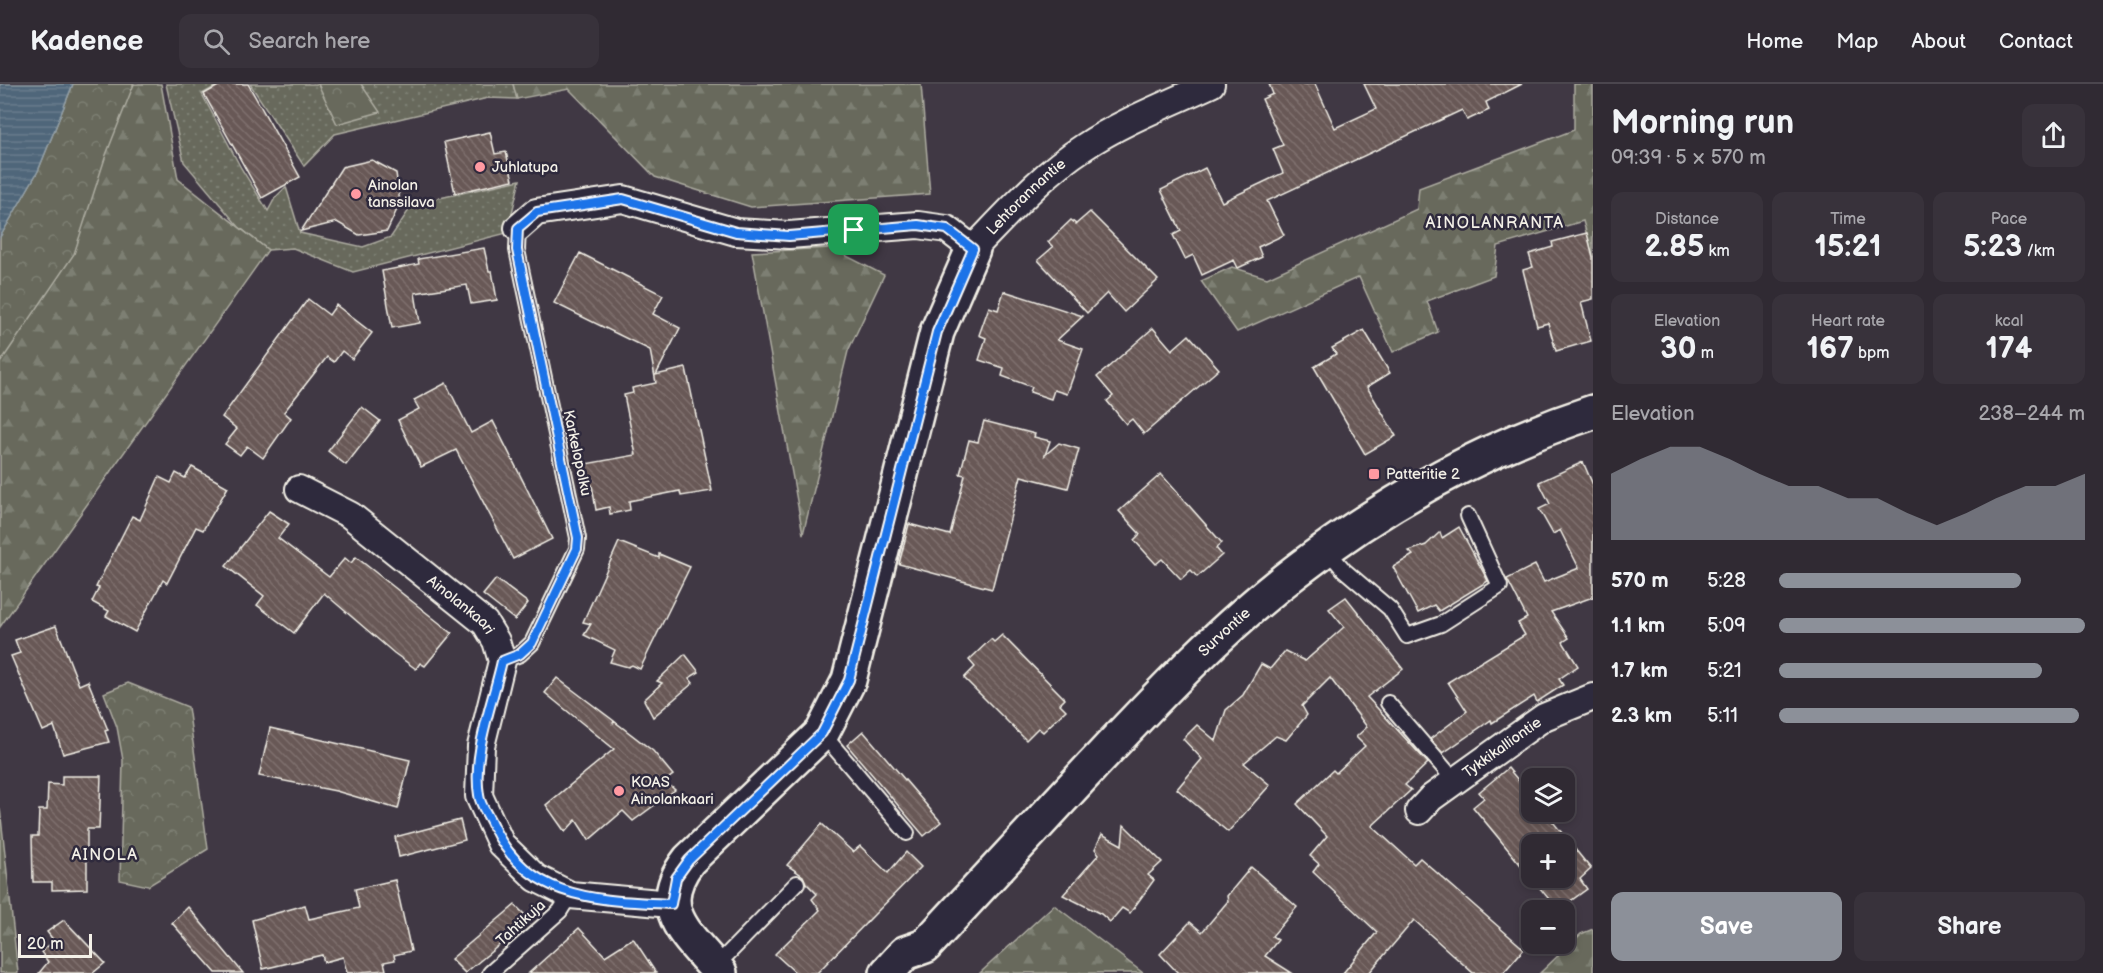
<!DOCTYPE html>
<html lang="en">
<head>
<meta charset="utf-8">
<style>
  body { margin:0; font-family:"Balsamiq Sans",sans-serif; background:#38323b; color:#f1f3f6; height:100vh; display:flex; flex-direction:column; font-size:22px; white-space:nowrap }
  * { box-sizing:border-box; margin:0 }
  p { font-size:20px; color:#a8a7ac }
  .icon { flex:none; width:33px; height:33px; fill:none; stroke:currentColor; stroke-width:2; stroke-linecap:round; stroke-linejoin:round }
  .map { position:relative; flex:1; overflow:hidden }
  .sheet { display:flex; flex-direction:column; background:#302a33; width:510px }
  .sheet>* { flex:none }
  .tools { position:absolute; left:1521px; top:684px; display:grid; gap:12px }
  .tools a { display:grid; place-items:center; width:54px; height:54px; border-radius:12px; background:#302a33; box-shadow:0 3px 9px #0003,0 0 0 2px #4b464e; font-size:30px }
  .scale { position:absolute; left:18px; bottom:15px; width:74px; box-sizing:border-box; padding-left:6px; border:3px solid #f4f1e8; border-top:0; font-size:16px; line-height:21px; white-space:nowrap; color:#f4f1e8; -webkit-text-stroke:4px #2f2a3d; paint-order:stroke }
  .pin { position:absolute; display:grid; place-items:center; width:51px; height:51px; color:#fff; margin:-26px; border-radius:12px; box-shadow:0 3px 9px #0006 }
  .round { display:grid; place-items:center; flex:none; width:63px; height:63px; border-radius:12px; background:#38323b }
  .summary { display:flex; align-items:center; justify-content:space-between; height:102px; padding:0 18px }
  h1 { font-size:33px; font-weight:700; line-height:45px }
  .figures { display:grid; grid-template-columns:repeat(3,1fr); gap:9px; height:102px; padding:6px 18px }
  .figures div { display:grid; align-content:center; border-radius:12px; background:#38323b; text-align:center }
  .figures b { font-size:30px; font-weight:700 }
  .figures small { font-size:16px; font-weight:400 }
  .figures p { font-size:16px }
  .chart { height:168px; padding:12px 18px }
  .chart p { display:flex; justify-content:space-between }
  .chart svg { width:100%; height:108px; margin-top:6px; fill:#8c9099; opacity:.7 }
  .button { display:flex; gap:12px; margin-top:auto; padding:12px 18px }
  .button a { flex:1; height:69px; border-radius:12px; background:#8c9099; color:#fff; font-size:24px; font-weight:700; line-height:69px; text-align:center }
  .button a+a { background:#38323b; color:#f1f3f6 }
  ul { padding:0 18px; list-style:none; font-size:20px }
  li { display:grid; grid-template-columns:96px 72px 1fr; align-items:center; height:45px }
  li i { height:15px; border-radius:8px; background:#8c9099 }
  header { display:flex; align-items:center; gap:36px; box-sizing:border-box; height:84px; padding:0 30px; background:#302a33; border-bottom:2px solid #4b464e }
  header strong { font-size:28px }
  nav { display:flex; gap:33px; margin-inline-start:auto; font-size:21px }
  .search { width:420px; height:54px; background:#38323b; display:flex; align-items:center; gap:15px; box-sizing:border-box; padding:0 21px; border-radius:12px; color:#a8a7ac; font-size:22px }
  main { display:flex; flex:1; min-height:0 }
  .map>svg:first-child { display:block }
  .grass { fill:url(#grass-dots); stroke:#aeada2; stroke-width:1.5 }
  .forest { fill:url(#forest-firs); stroke:#aeada2; stroke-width:1.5 }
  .park { fill:url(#park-crowns); stroke:#aeada2; stroke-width:1.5 }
  .water { fill:url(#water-rules); stroke:#919ea6; stroke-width:1.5 }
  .building { fill:url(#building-back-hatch); stroke:#f4f1e8; stroke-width:1.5; fill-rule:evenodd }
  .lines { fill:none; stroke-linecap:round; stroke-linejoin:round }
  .service-casing { stroke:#f4f1e8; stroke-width:18 }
  .minor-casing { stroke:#f4f1e8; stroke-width:30 }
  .tertiary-casing { stroke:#f4f1e8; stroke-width:38 }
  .secondary-casing { stroke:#f4f1e8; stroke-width:38 }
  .service { stroke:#2f2a3d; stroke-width:14 }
  .minor { stroke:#2f2a3d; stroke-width:26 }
  .tertiary { stroke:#2f2a3d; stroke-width:33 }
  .secondary { stroke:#2f2a3d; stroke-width:33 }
  .route-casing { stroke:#fff; stroke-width:12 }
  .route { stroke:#1a73e8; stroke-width:8 }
  .poi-dot { fill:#ff9aa2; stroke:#2f2a3d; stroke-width:2 }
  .labels { text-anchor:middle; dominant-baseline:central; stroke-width:5; stroke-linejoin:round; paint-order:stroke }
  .poi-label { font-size:15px; fill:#f4f1e8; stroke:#2f2a3d; text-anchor:start }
  .street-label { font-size:15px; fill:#f4f1e8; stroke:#2f2a3d }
  .neighbourhood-label { font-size:16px; letter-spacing:1.5px; fill:#f4f1e8; stroke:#2f2a3d }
</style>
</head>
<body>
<header>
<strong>Kadence</strong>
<div class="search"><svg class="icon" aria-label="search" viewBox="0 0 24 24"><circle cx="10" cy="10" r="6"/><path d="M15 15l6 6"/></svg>Search here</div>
<nav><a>Home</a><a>Map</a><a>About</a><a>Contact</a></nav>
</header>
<main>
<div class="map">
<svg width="1593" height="889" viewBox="0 0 1593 889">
  <defs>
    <pattern id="grass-dots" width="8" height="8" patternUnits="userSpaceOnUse" patternTransform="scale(1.5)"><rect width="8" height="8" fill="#67695b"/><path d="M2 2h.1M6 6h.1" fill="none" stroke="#7d7f73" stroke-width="1.8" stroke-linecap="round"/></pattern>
    <pattern id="forest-firs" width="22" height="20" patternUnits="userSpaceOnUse" patternTransform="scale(1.5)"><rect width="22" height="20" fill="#67695b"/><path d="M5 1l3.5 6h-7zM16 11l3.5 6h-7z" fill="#7d7f73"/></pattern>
    <pattern id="park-crowns" width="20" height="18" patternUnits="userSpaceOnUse" patternTransform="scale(1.5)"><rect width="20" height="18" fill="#67695b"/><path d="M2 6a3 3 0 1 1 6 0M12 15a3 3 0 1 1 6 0" fill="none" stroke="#7d7f73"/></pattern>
    <pattern id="water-rules" width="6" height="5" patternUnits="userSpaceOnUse" patternTransform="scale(1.5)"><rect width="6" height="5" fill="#4f667a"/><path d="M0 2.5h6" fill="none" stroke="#697c8d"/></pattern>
    <pattern id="building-back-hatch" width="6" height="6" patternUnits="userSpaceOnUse" patternTransform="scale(1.5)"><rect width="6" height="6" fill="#685856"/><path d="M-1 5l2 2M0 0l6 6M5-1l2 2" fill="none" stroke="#7e706e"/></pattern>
  </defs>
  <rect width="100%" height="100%" fill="#403844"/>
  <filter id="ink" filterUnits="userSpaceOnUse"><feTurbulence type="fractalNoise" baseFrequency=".0167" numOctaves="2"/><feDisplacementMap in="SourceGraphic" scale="12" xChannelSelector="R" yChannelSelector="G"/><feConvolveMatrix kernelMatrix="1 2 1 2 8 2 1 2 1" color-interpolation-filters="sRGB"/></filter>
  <g filter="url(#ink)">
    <g class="grass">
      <polygon points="166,0 220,0 202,10 241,84 268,127 275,114 286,103 300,149 363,163 391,153 413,120 520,96 507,149 353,188 293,164 268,166 239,143 184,78"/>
      <polygon points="250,0 513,0 517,15 488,14 335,50 304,82"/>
    </g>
    <g class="forest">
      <polygon points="73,0 161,0 178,95 268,166 0,543 0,153 38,87"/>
      <polygon points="513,0 921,0 930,110 751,123 655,93 569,5 517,15"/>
      <polygon points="1574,0 1593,0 1593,173 1583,137 1498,162 1494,192 1427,217 1438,248 1393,268 1359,193 1237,248 1201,197 1232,183 1267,194 1417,125 1419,104 1574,46"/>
      <polygon points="831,164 884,191 848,267 803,450 752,168"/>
      <polygon points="0,724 18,889 0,889"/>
      <polygon points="1054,821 1143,889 980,889"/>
      <polygon points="1593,845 1593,889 1540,889 1581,850"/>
    </g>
    <g class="park">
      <polygon points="73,0 134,0 106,71 74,170 0,279 0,153 38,87"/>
      <polygon points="318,0 361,0 380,28 337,40"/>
      <polygon points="128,599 188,623 208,765 148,802 120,796 123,676 117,643 104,609"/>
    </g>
    <polygon class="water" points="0,0 73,0 38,87 0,153"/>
    <g class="building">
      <polygon points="222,0 248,0 300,93 262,114 204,10"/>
      <polygon points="1269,0 1315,0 1335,44 1376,25 1364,0 1522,0 1486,18 1489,26 1467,36 1462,26 1267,117 1284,151 1258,163 1262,173 1238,184 1234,176 1202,191 1193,171 1185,175 1173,151 1181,147 1161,106 1205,84 1222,118 1283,89 1273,65 1283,61 1262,15 1273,10"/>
      <polygon points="490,48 495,70 506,68 513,96 455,109 444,58"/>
      <polygon points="372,76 396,89 400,119 387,147 359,151 337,138 301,147 342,83"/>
      <polygon points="1090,128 1158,196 1124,228 1107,209 1087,229 1038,176 1053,163 1048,158 1071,136 1076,140"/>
      <polygon points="1587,149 1593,173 1593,215 1581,218 1591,257 1556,267 1548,239 1537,242 1523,186 1533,183 1529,170 1553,163 1552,158"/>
      <polygon points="484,164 489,187 492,187 497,216 471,220 467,201 415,209 420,239 392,244 382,187 419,180 418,175"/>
      <polygon points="580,169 663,211 653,230 680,244 656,291 686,284 712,407 681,412 680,407 629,417 630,426 610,430 609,423 596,426 592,401 584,403 580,381 636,371 624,311 633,309 632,304 656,299 650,266 554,219"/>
      <polygon points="1004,207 1083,232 1057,256 1083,265 1067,310 1054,306 1051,315 1030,308 1032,303 1002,292 1004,284 979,276 986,254 979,251 989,223 998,226"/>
      <polygon points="308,215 329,231 336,221 372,249 352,275 342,267 334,278 327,273 284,328 291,334 263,374 247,362 240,371 225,360 237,345 222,333"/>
      <polygon points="1153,244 1172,266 1189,251 1219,285 1144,350 1132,335 1126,340 1107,317 1113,312 1097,293"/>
      <polygon points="1364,246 1390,289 1367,303 1396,352 1365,370 1314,283 1336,270 1332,264"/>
      <polygon points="446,299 471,349 493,337 552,455 513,475 456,366 421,383 398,336 419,325 414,316"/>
      <polygon points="362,323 380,337 346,381 328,367"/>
      <polygon points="984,337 1035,350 1034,353 1050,357 1045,371 1059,359 1079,365 1068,404 1021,392 992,505 899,480 909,440 950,451 965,391 960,390 969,356 978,358"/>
      <polygon points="1583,378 1593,401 1593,513 1551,528 1569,554 1563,558 1578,582 1559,595 1563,601 1537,618 1534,612 1492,639 1491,636 1443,669 1430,655 1467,627 1448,598 1525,551 1518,539 1527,534 1507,495 1535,481 1544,498 1579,484 1560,446 1553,450 1539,425 1550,420 1539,398"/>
      <polygon points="192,383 228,403 203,446 196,443 167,499 163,496 135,548 106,532 109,527 92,518 99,504 96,503 132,432 140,436 159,393 171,399 176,389 185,394"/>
      <polygon points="1161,390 1222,459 1216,464 1222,471 1197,493 1191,486 1181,495 1162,475 1156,480 1134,456 1140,450 1119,427"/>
      <polygon points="269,427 289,440 278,454 329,493 345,474 351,479 356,473 452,549 425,582 420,579 416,585 394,569 324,509 294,549 257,521 264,512 226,482"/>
      <polygon points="1459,443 1488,497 1439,527 1434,521 1418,529 1393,483 1413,471 1409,467 1426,461 1440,448 1442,454"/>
      <polygon points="619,458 659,474 659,470 690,483 640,585 632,581 628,583 610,578 615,566 584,551 591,540 583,538"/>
      <polygon points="496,495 528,519 515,536 483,511"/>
      <polygon points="1346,513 1403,585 1367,613 1428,679 1405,701 1411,706 1372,742 1414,780 1420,774 1524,865 1503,889 1473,889 1414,836 1369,889 1343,889 1377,848 1313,788 1319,780 1310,772 1327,752 1297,720 1333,686 1336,689 1365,662 1356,653 1367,643 1330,594 1302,622 1307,631 1286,656 1276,652 1244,679 1270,701 1228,748 1177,705 1202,675 1183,655 1197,641 1216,657 1226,626 1243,611 1261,580 1270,585 1285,567 1305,577 1344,543 1329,525"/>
      <polygon points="56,542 79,601 88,597 108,646 105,647 109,658 63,670 54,642 43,647 11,572 20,569 15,556"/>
      <polygon points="1002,551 1065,615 1060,620 1066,626 1043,648 1038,644 1026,656 964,594 975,583 969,576 991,555 994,558"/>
      <polygon points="685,570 699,588 689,594 693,599 653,633 644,616 662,599 657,597"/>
      <polygon points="557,594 614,637 613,639 615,638 653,667 673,691 665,697 675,706 633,737 623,727 589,756 576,736 565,748 546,721 614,665 545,609"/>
      <polygon points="270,644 410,676 398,725 336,707 259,692"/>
      <polygon points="863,647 941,738 924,752 847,661"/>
      <path d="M1508 684 1532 713V728H1545L1591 785 1580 795 1587 805 1558 826 1473 723 1484 714 1479 708ZM1532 760H1564V794H1532Z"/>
      <polygon points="62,692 101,692 99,745 87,745 87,805 52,806 52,798 33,798 32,752 38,752 39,726 47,726 48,700 62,701"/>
      <polygon points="460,736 465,756 399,773 395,753"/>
      <polygon points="822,740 853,768 860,762 888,789 906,768 921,783 817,889 796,889 775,870 820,826 812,815 817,810 806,799 803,792 787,781"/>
      <polygon points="1124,741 1162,778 1148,791 1154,796 1130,829 1122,824 1110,838 1101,830 1063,811 1099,770 1095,765 1102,750 1122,761"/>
      <polygon points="1251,783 1297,823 1272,852 1278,856 1265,872 1292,889 1178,889 1160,870 1190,838 1202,848 1228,817 1227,812"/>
      <polygon points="395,796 411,867 394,871 395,876 384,878 386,886 347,889 343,873 324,878 322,871 263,885 252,836 305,821 309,835 359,824 355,805"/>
      <polygon points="515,821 530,836 465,889 451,875"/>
      <polygon points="188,823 243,889 216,889 172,839"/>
      <polygon points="64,836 105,879 93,889 39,889 48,878 41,868 54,857 47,848"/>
      <polygon points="579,844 605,872 633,854 656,889 529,889"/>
    </g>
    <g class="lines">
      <defs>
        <g id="service">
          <polyline points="1326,465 1344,486 1390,525 1407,552 1441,540 1500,502 1468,432"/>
          <polyline points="502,577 520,570 532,559 577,465 578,454 517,166 518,144"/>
          <polyline points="1388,619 1455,697"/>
          <polyline points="822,649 907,749"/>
          <polyline points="715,883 797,799"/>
          <polyline points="490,889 560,827 570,811"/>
        </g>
        <g id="minor">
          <path id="s1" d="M518 144 536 128 623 115 736 148 789 151 918 141 947 145 973 165C1007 130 1042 90 1084 63 1123 37 1168 20 1211 0"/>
          <path id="s2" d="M299 405 350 431 485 539 496 557 502 577 481 662 479 712 501 760 536 794 570 811 671 820"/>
          <path id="s3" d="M1419 727 1431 714 1544 633 1593 613"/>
        </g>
        <path id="tertiary" d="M720 889C688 851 651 825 689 776L822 649 849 596 937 248 973 165"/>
        <g id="secondary">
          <path id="s4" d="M887 889 905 869 925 862C981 802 1036 742 1092 682 1156 614 1220 545 1295 488 1384 419 1486 363 1593 328"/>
        </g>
      </defs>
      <use href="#service" class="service-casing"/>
      <use href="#minor" class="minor-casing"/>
      <use href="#tertiary" class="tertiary-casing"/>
      <use href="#secondary" class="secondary-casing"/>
      <use href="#service" class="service"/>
      <use href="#minor" class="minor"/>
      <use href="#tertiary" class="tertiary"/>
      <use href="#secondary" class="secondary"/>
    </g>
  </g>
  <g class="lines" filter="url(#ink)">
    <defs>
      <path id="route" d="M623 115 736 148 789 152 918 141 947 145 973 165 937 248 849 596 822 649 689 776 676 794 671 820C598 816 527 817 492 740 488 731 480 721 479 711 472 669 493 618 502 577L520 570 532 559 577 465 578 454 517 166 518 144 537 128Z"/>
    </defs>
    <use href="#route" class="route-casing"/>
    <use href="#route" class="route"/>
  </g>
  <g class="poi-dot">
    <circle cx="480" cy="83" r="6"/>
    <circle cx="356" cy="110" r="6"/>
    <rect x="1368" y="384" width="12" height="12" rx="3"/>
    <circle cx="619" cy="707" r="6"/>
  </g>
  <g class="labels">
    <g class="poi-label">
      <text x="492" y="83">Juhlatupa</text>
      <text x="368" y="101">Ainolan<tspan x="368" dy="17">tanssilava</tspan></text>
      <text x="1386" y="390">Patteritie 2</text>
      <text x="631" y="698">KOAS<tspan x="631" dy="17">Ainolankaari</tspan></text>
    </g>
    <g class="street-label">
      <text stroke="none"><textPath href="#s1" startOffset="549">Lehtorannantie</textPath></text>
      <text transform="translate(577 369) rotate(78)">Karkelopolku</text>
      <text stroke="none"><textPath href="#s2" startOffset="200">Ainolankaari</textPath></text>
      <text stroke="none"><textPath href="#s4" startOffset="482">Survontie</textPath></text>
      <text stroke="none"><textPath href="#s3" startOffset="105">Tykkikalliontie</textPath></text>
      <text transform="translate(521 839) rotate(-42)">Tahtikuja</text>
    </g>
    <g class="neighbourhood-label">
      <text x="1495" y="139">AINOLANRANTA</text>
      <text x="105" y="771">AINOLA</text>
    </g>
  </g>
</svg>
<div class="tools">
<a><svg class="icon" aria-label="layers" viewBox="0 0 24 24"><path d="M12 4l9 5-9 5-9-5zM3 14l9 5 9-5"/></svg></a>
<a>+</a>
<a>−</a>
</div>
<div class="scale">20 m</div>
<div class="pin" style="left:854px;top:146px;background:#1e9e55"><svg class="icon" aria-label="arrive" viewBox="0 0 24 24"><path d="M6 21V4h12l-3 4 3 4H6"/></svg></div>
</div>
<section class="sheet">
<div class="summary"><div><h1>Morning run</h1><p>09:39 · 5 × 570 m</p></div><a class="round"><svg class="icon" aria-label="share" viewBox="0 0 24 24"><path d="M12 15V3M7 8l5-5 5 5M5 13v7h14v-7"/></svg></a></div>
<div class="figures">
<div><p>Distance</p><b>2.85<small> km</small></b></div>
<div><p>Time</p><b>15:21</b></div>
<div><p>Pace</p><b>5:23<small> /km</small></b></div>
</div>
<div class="figures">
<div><p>Elevation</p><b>30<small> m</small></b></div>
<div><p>Heart rate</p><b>167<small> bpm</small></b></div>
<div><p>kcal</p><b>174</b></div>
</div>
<div class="chart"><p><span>Elevation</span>238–244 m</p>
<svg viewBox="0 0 160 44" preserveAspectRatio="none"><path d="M0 44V17L10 11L20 6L30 6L40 11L50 17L60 22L70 22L80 27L90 27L100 33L110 38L120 33L130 27L140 22L150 22L160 17V44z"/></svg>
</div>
<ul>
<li><b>570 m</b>5:28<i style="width:79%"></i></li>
<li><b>1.1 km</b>5:09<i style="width:100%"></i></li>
<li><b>1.7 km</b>5:21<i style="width:86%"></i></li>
<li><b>2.3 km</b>5:11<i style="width:98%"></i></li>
</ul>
<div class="button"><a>Save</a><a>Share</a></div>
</section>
</main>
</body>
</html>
